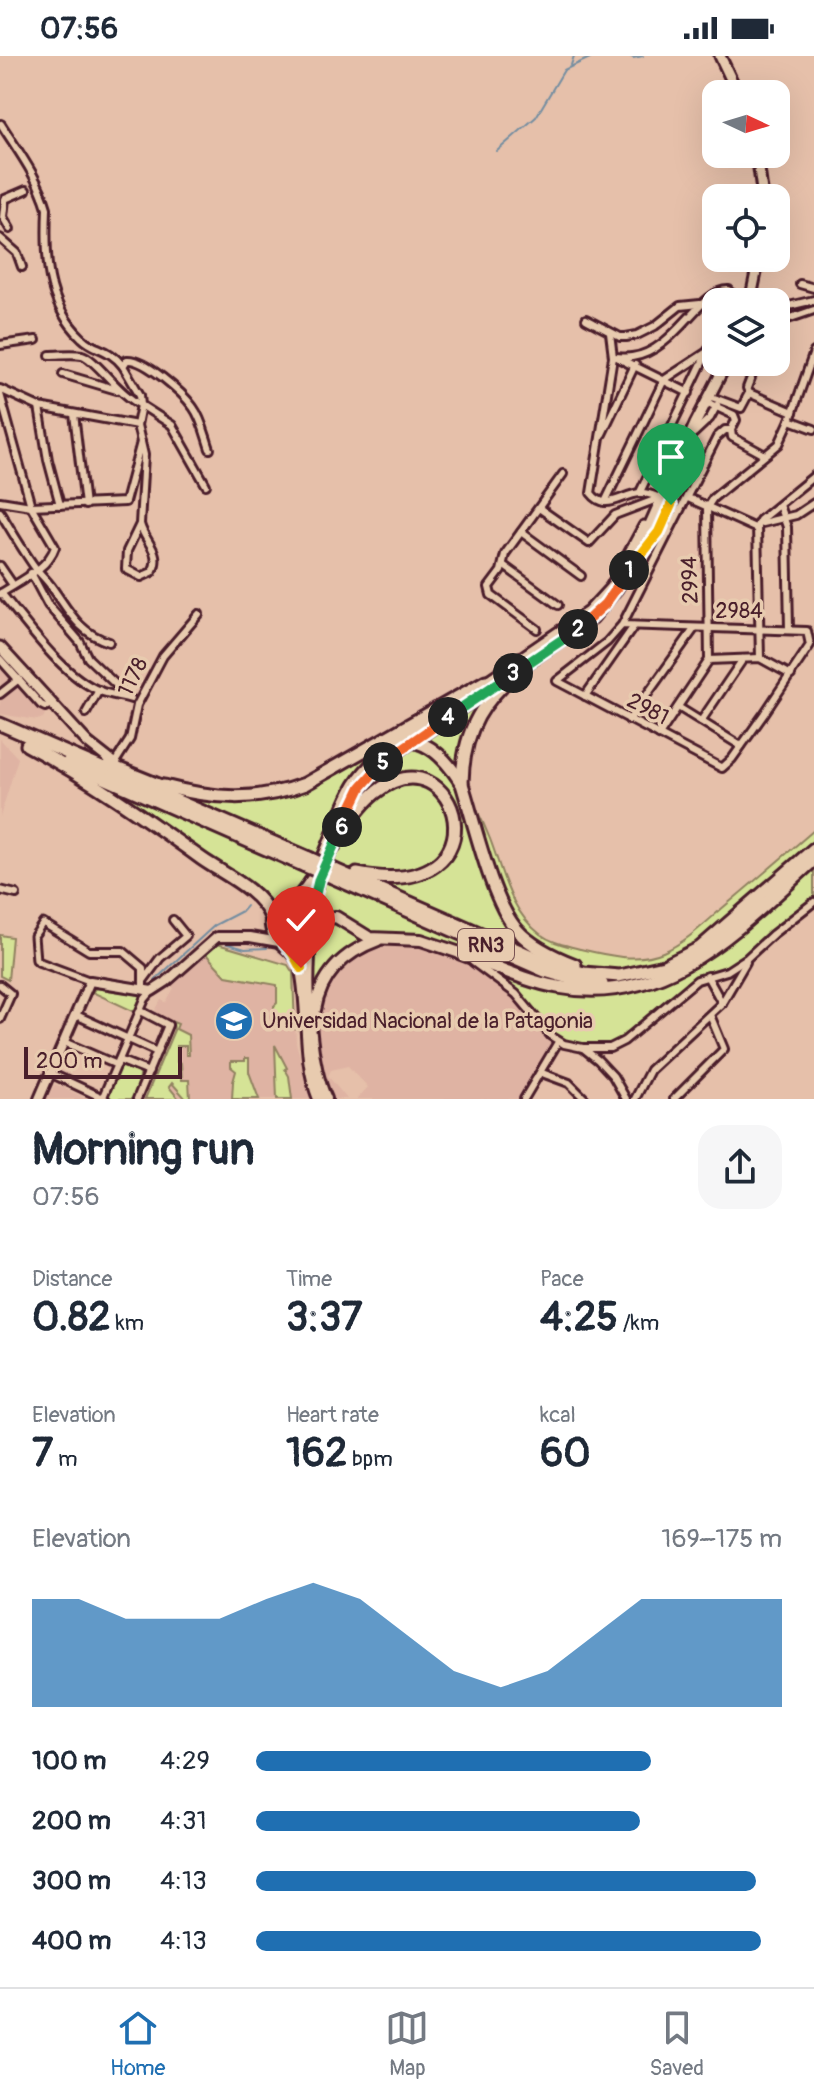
<!DOCTYPE html>
<html lang="en">
<head>
<meta charset="utf-8">
<style>
  body { margin:0; font-family:Pangolin,sans-serif; background:#f6f6f7; color:#1f2937; height:100vh; display:flex; flex-direction:column; font-size:30px; white-space:nowrap }
  * { box-sizing:border-box; margin:0 }
  p { font-size:26px; color:#747a83 }
  .icon { flex:none; width:44px; height:44px; fill:none; stroke:currentColor; stroke-width:2; stroke-linecap:round; stroke-linejoin:round }
  .map { position:relative; height:1043px; overflow:hidden }
  .sheet { display:flex; flex-direction:column; background:#fff; flex:1 }
  .sheet>* { flex:none }
  .needle { width:52px; rotate:94deg }
  .controls { position:absolute; left:702px; top:24px; display:grid; gap:16px }
  .controls a { display:grid; place-items:center; width:88px; height:88px; border-radius:16px; background:#fff; box-shadow:0 8px 32px #0002; font-size:40px }
  .scale { position:absolute; left:24px; bottom:20px; width:158px; box-sizing:border-box; padding-left:8px; border:4px solid #4a1f2b; border-top:0; font-size:22px; line-height:28px; white-space:nowrap; color:#4a1f2b; -webkit-text-stroke:6px #e8cbaf; paint-order:stroke }
  .pin { position:absolute; display:grid; place-items:center; width:68px; height:68px; color:#fff; margin:-82px -34px; border-radius:50% 50% 50% 0; rotate:-45deg; box-shadow:0 0 8px #0007 }
  .pin .icon { rotate:45deg }
  .km { position:absolute; width:40px; height:40px; margin:-20px; border-radius:50%; background:#222; color:#fff; font-size:22px; line-height:40px; text-align:center }
  .round { display:grid; place-items:center; flex:none; width:84px; height:84px; border-radius:24px; background:#f6f6f7 }
  .summary { display:flex; align-items:center; justify-content:space-between; height:136px; padding:0 32px }
  h1 { font-size:44px; font-weight:700; line-height:60px }
  .figures { display:grid; grid-template-columns:repeat(3,1fr); gap:12px; height:136px; padding:8px 32px }
  .figures div { display:grid; align-content:center }
  .figures b { font-size:40px; font-weight:700 }
  .figures small { font-size:22px; font-weight:400 }
  .figures p { font-size:22px }
  .chart { height:224px; padding:16px 32px }
  .chart p { display:flex; justify-content:space-between }
  .chart svg { width:100%; height:144px; margin-top:8px; fill:#1f6fb2; opacity:.7 }
  ul { padding:0 32px; list-style:none; font-size:26px }
  li { display:grid; grid-template-columns:128px 96px 1fr; align-items:center; height:60px }
  li i { height:20px; border-radius:10px; background:#1f6fb2 }
  .status { display:flex; justify-content:space-between; align-items:center; height:56px; padding:0 40px; background:#fff; direction:ltr }
  .status svg { height:22px; fill:currentColor }
  .dock { display:flex; justify-content:space-around; align-items:center; height:112px; border-top:2px solid #e0e1e3; background:#fff; font-size:22px; color:#747a83 }
  .dock a { display:grid; justify-items:center; gap:4px }
  .dock .selected { color:#1f6fb2 }
  .map>svg:first-child { display:block }
  .built { fill:#dfb3a3 }
  .green { fill:#d5e396; stroke:#908160; stroke-width:2 }
  .lines { fill:none; stroke-linecap:round; stroke-linejoin:round }
  .stream { stroke:#738da1; stroke-width:2 }
  .pedestrian-casing { stroke:#4a1f2b; stroke-width:11 }
  .minor-casing { stroke:#4a1f2b; stroke-width:12 }
  .tertiary-casing { stroke:#4a1f2b; stroke-width:14 }
  .secondary-casing { stroke:#4a1f2b; stroke-width:15 }
  .primary-casing { stroke:#4a1f2b; stroke-width:16 }
  .trunk-casing { stroke:#4a1f2b; stroke-width:17 }
  .pedestrian { stroke:#e8cbaf; stroke-width:5 }
  .minor { stroke:#e8cbaf; stroke-width:6 }
  .tertiary { stroke:#e8cbaf; stroke-width:8 }
  .secondary { stroke:#e8cbaf; stroke-width:9 }
  .primary { stroke:#e8cbaf; stroke-width:10 }
  .trunk { stroke:#e8cbaf; stroke-width:11 }
  .trunk-bridge-casing { stroke:#4a1f2b; stroke-width:17; stroke-linecap:butt }
  .trunk-bridge { stroke:#e8cbaf; stroke-width:11 }
  .split-1-casing { stroke:#fff; stroke-width:16 }
  .split-2-casing { stroke:#fff; stroke-width:16 }
  .split-3-casing { stroke:#fff; stroke-width:16 }
  .split-4-casing { stroke:#fff; stroke-width:16 }
  .split-5-casing { stroke:#fff; stroke-width:16 }
  .split-6-casing { stroke:#fff; stroke-width:16 }
  .split-7-casing { stroke:#fff; stroke-width:16 }
  .split-8-casing { stroke:#fff; stroke-width:16 }
  .split-9-casing { stroke:#fff; stroke-width:16 }
  .split-1 { stroke:#f5b400; stroke-width:10 }
  .split-2 { stroke:#f0652b; stroke-width:10 }
  .split-3 { stroke:#22a559; stroke-width:10 }
  .split-4 { stroke:#22a559; stroke-width:10 }
  .split-5 { stroke:#f0652b; stroke-width:10 }
  .split-6 { stroke:#f0652b; stroke-width:10 }
  .split-7 { stroke:#22a559; stroke-width:10 }
  .split-8 { stroke:#f5b400; stroke-width:10 }
  .split-9 { stroke:#f5b400; stroke-width:10 }
  .labels { text-anchor:middle; dominant-baseline:central; stroke-width:7; stroke-linejoin:round; paint-order:stroke }
  .shield { fill:#e8cbaf; stroke:#795353; stroke-width:2 }
  .shield-label { font-size:20px; font-weight:bold; fill:#4a1f2b }
  .street-label { font-size:22px; fill:#4a1f2b; stroke:#e8cbaf }
  .poi-label { font-size:22px; fill:#4a1f2b; stroke:#e8cbaf; text-anchor:start }
</style>
</head>
<body>
<div class="status"><b>07:56</b><svg viewBox="0 0 49 12"><path d="M0 12V9h3v3zM5 12V6h3v6zM10 12V3h3v9zM15 12V0h3v12zM26 1h20v11H26zM47 4h2v5h-2z"/></svg></div>
<div class="map">
<svg width="814" height="1043" viewBox="0 0 814 1043">
  <rect width="100%" height="100%" fill="#e6c0aa"/>
  <filter id="ink" filterUnits="userSpaceOnUse"><feTurbulence type="fractalNoise" baseFrequency=".0125" numOctaves="2"/><feDisplacementMap in="SourceGraphic" scale="16" xChannelSelector="R" yChannelSelector="G"/><feConvolveMatrix kernelMatrix="1 2 1 2 8 2 1 2 1" color-interpolation-filters="sRGB"/></filter>
  <g filter="url(#ink)">
    <g class="built">
      <polygon points="0,591 49,650 43,662 37,664 0,658"/>
      <polygon points="0,683 18,702 0,761"/>
      <polygon points="393,882 460,897 516,938 558,986 524,1043 357,1043 368,1031 348,1010 331,1014 328,1020 347,1043 326,1043 313,975 316,947 344,902"/>
      <polygon points="214,887 288,909 293,917 296,987 313,1043 145,1043 174,974 173,965 155,955 161,944 166,946 174,932 171,930 175,923"/>
      <polygon points="55,1028 88,1043 46,1043"/>
    </g>
    <g class="green">
      <polygon points="494,632 486,643 459,717 420,685"/>
      <polygon points="419,665 380,695 312,820 295,838 281,841 269,849 94,724 304,813 311,795 177,738 283,737"/>
      <path d="M414 693C453 707 476 747 490 783 503 817 510 855 540 878 552 887 566 889 580 893 605 899 638 907 663 896 687 886 707 865 726 849 756 824 785 799 814 774V846L737 910 707 920 624 985 600 993 558 986 516 938 447 890 378 882 334 856 318 862V835L355 749 373 723 392 706Z"/>
      <circle cx="293" cy="867" r="18"/>
      <path d="M330 863 373 885 347 897 313 951C312 921 305 883 330 863Z"/>
      <polygon points="0,879 12,881 8,924 0,920"/>
      <polygon points="214,887 288,909 293,917 295,973 283,969 280,973 274,963 274,950 277,947 277,929 226,920 204,896"/>
      <polygon points="96,932 141,939 135,956 92,936"/>
      <polygon points="173,966 178,968 176,973 188,979 189,999 186,999 186,990 177,990 177,1006 181,1007 182,1024 189,1024 190,1043 186,1043 172,1027 169,1031 179,1043 145,1043 174,974"/>
      <polygon points="275,989 287,1012 285,1013 289,1020 292,1043 277,1043"/>
      <polygon points="245,1002 249,1002 249,1016 259,1043 232,1043 233,1026 236,1015 231,1011 231,1005 245,1005"/>
      <polygon points="119,1010 141,1017 133,1043 112,1043 108,1039"/>
    </g>
    <g class="lines">
      <g class="stream">
        <polyline points="630,0 633,2 643,0"/>
        <polyline points="571,9 574,0"/>
        <polyline points="497,95 536,61 564,14 594,0"/>
        <polyline points="211,892 218,885 245,893 267,892"/>
        <polyline points="155,924 215,869 242,855 246,850"/>
      </g>
      <defs>
        <polyline id="pedestrian" points="39,906 36,904 34,880 43,867 48,870"/>
        <g id="minor">
          <path d="M1 68C18 95 38 121 47 152 45 199 45 247 82 282 95 295 108 291 123 310"/>
          <polyline points="10,173 3,161 5,143 26,134"/>
          <polyline points="0,182 17,197 22,211"/>
          <polyline points="800,228 814,232"/>
          <polyline points="776,253 814,244"/>
          <polyline points="586,263 620,281 626,281 637,279 655,270 680,250 700,248"/>
          <polyline points="776,267 814,254"/>
          <path d="M610 277 613 301 591 437C606 457 622 438 640 437 649 436 666 444 671 449L659 476 637 503"/>
          <polyline points="0,289 36,284"/>
          <path d="M50 299C60 299 72 297 82 299 95 302 119 339 141 349L137 369 144 399 140 468 127 495 126 513 141 521 152 516C163 496 145 487 140 468"/>
          <path d="M613 301C619 301 626 302 632 301 676 295 700 232 729 234L731 237 728 246"/>
          <polyline points="620,303 689,337"/>
          <polyline points="63,318 117,334"/>
          <polyline points="0,333 39,351 137,369"/>
          <polyline points="749,337 793,356"/>
          <path d="M0 338 31 450 55 491C48 513 18 526 0 538"/>
          <polyline points="709,340 741,352 749,337 747,332 757,306"/>
          <polyline points="39,351 48,404 60,449"/>
          <polyline points="74,358 85,449"/>
          <polyline points="790,364 814,373"/>
          <polyline points="731,374 732,381 765,399"/>
          <polyline points="694,377 710,362 717,349"/>
          <polyline points="602,378 635,309"/>
          <path d="M206 429 172 369 141 349 140 339 123 310 127 304C144 302 183 337 193 351 202 363 205 379 210 393"/>
          <polyline points="640,436 716,278"/>
          <polyline points="688,442 757,473"/>
          <polyline points="0,445 31,450 125,446 141,386"/>
          <polyline points="605,446 664,324 710,294"/>
          <polyline points="779,449 787,471 789,573"/>
          <polyline points="539,452 589,487 615,459 657,443"/>
          <path d="M0 456C11 474 22 493 34 510 39 517 46 523 51 530 68 553 78 577 109 586"/>
          <polyline points="758,468 796,459 814,447"/>
          <polyline points="521,476 581,520"/>
          <polyline points="503,509 558,549"/>
          <polyline points="0,510 13,529"/>
          <polyline points="31,517 48,549 80,586 88,602 130,642"/>
          <path d="M1 537C27 568 62 620 100 635 110 639 121 640 131 643"/>
          <polyline points="622,569 807,575 810,589 764,658 732,703 722,712 557,625 607,586 622,569 717,381 725,374 731,374 736,364 734,359 706,346"/>
          <polyline points="537,573 491,539 489,531 501,515 505,498 563,418"/>
          <polyline points="760,602 757,470 760,464 814,420"/>
          <polyline points="0,603 41,649 45,651 52,648"/>
          <polyline points="709,604 760,602 791,619"/>
          <polyline points="0,638 19,623"/>
          <polyline points="585,640 634,570"/>
          <polyline points="678,651 741,690"/>
          <polyline points="86,657 99,634"/>
          <polyline points="629,664 694,573"/>
          <polyline points="701,665 743,603"/>
          <polyline points="659,679 709,604 707,451 713,442 779,388 790,364 814,296"/>
          <polyline points="114,708 130,683 137,649 163,600 199,558"/>
          <polyline points="0,834 16,838"/>
          <polyline points="48,870 89,895 123,895 143,912 143,933"/>
          <polyline points="39,906 90,925"/>
          <polyline points="473,906 516,938 551,980 564,988 583,992 598,1004 613,1020 626,1043"/>
          <polyline points="707,920 722,947"/>
          <polyline points="143,925 160,902 186,880 173,864"/>
          <polyline points="0,929 11,938 0,963"/>
          <polyline points="76,959 157,996"/>
          <polyline points="64,986 117,1009"/>
          <polyline points="583,992 610,992 624,985 697,924 727,915 747,902 773,878 814,846"/>
          <polyline points="119,1004 149,1016"/>
          <polyline points="50,1017 105,1043"/>
          <polyline points="542,1017 569,1027 585,1043"/>
          <polyline points="102,1043 145,943 152,935"/>
          <polyline points="137,1043 168,969 141,955"/>
          <polyline points="524,1043 558,986"/>
          <polyline points="635,1043 650,1014 722,947 746,906"/>
          <polyline points="674,1043 724,993 710,959"/>
        </g>
        <polyline id="tertiary" points="39,1043 90,925 152,935 166,926 217,881 250,881 279,886"/>
        <g id="secondary">
          <polyline points="720,0 738,38"/>
          <polyline points="757,98 763,142"/>
          <polyline points="750,246 759,202"/>
          <polyline points="0,591 88,687 116,709"/>
          <polyline points="522,611 593,562 617,533 633,506 695,368 727,306"/>
          <polyline points="481,629 588,556 611,531 644,470"/>
          <polyline points="343,769 361,731 383,706 503,624"/>
          <path d="M293 845C326 816 332 766 354 729 375 696 414 675 445 653"/>
          <polyline points="313,857 315,834 335,786"/>
        </g>
        <g id="primary">
          <polyline points="316,869 322,863 336,861 370,882 421,884 460,897"/>
          <path d="M315 954C321 918 345 896 378 884"/>
          <path d="M319 1043C302 1001 310 957 301 914 297 892 273 889 271 870 269 856 280 847 293 845L310 852C322 869 309 882 309 900 307 940 309 1007 326 1043"/>
        </g>
        <g id="trunk">
          <polyline points="0,668 309,802"/>
          <path d="M400 685C428 681 449 707 462 728 474 766 492 846 517 874 532 891 554 901 575 909"/>
          <path d="M27 689C89 722 145 762 202 803 225 819 260 834 271 861"/>
          <polyline points="68,706 305,810"/>
          <polyline points="109,709 171,734"/>
          <path d="M462 727C463 673 483 643 525 609"/>
          <path d="M164 730C213 743 257 746 305 728L486 625"/>
          <path d="M334 790C346 771 357 752 375 737 457 671 510 848 357 818"/>
          <polyline points="335,814 545,906 584,917 619,920 664,910 700,892 814,793"/>
          <polyline points="332,821 545,915 579,925 602,928"/>
          <path d="M460 897C493 909 524 925 558 931 668 952 740 870 814 804"/>
        </g>
      </defs>
      <use href="#pedestrian" class="pedestrian-casing"/>
      <use href="#minor" class="minor-casing"/>
      <use href="#tertiary" class="tertiary-casing"/>
      <use href="#secondary" class="secondary-casing"/>
      <use href="#primary" class="primary-casing"/>
      <use href="#trunk" class="trunk-casing"/>
      <use href="#pedestrian" class="pedestrian"/>
      <use href="#minor" class="minor"/>
      <use href="#tertiary" class="tertiary"/>
      <use href="#secondary" class="secondary"/>
      <use href="#primary" class="primary"/>
      <use href="#trunk" class="trunk"/>
      <defs>
        <g id="trunk-bridge">
          <polyline points="309,802 335,814"/>
          <polyline points="305,810 332,821"/>
        </g>
      </defs>
      <use href="#trunk-bridge" class="trunk-bridge-casing"/>
      <use href="#trunk-bridge" class="trunk-bridge"/>
    </g>
  </g>
  <g class="lines" filter="url(#ink)">
    <defs>
      <polyline id="split-1" points="629,514 659,476 671,449"/>
      <polyline id="split-2" points="578,573 605,548 629,514"/>
      <polyline id="split-3" points="513,617 578,573"/>
      <polyline id="split-4" points="448,661 513,617"/>
      <polyline id="split-5" points="383,706 448,661"/>
      <polyline id="split-6" points="342,771 361,731 383,706"/>
      <polyline id="split-7" points="314,844 319,823 342,771"/>
      <polyline id="split-8" points="293,897 286,889 299,890 314,877 316,865 314,844"/>
      <polyline id="split-9" points="293,897 301,912"/>
    </defs>
    <use href="#split-1" class="split-1-casing"/>
    <use href="#split-2" class="split-2-casing"/>
    <use href="#split-3" class="split-3-casing"/>
    <use href="#split-4" class="split-4-casing"/>
    <use href="#split-5" class="split-5-casing"/>
    <use href="#split-6" class="split-6-casing"/>
    <use href="#split-7" class="split-7-casing"/>
    <use href="#split-8" class="split-8-casing"/>
    <use href="#split-9" class="split-9-casing"/>
    <use href="#split-1" class="split-1"/>
    <use href="#split-2" class="split-2"/>
    <use href="#split-3" class="split-3"/>
    <use href="#split-4" class="split-4"/>
    <use href="#split-5" class="split-5"/>
    <use href="#split-6" class="split-6"/>
    <use href="#split-7" class="split-7"/>
    <use href="#split-8" class="split-8"/>
    <use href="#split-9" class="split-9"/>
  </g>
  <defs>
    <symbol id="university-disc" viewBox="-11 -11 22 22"><circle r="9.5" fill="#1f6fb2" stroke="#e8cbaf"/><path d="M0-5L7-2L0 1L-7-2ZM-4 1L0 2.5L4 1V4Q0 6-4 4Z" fill="#fff"/></symbol>
  </defs>
  <g fill-rule="evenodd">
    <use href="#university-disc" x="212" y="943" width="44" height="44"/>
  </g>
  <g class="labels">
    <rect class="shield" x="458" y="873" width="56" height="32" rx="6"/>
    <g class="shield-label">
      <text x="486" y="889">RN3</text>
    </g>
    <g class="street-label">
      <text transform="translate(690 524) rotate(-92)">2994</text>
      <text x="739" y="555">2984</text>
      <text transform="translate(133 621) rotate(-64)">1178</text>
      <text transform="translate(648 653) rotate(28)">2981</text>
    </g>
    <g class="poi-label">
      <text x="262" y="965">Universidad Nacional de la Patagonia</text>
    </g>
  </g>
</svg>
<div class="controls">
<a><svg class="needle" viewBox="-14 -14 28 28"><path d="M0-13l5 13h-10z" fill="#e53935"/><path d="M0 13l5-13h-10z" fill="#747a83"/></svg></a>
<a><svg class="icon" aria-label="locate" viewBox="0 0 24 24"><circle cx="12" cy="12" r="6"/><path d="M12 2v4M12 18v4M2 12h4M18 12h4"/></svg></a>
<a><svg class="icon" aria-label="layers" viewBox="0 0 24 24"><path d="M12 4l9 5-9 5-9-5zM3 14l9 5 9-5"/></svg></a>
</div>
<div class="scale">200 m</div>
<div class="pin" style="left:671px;top:449px;background:#1e9e55"><svg class="icon" aria-label="arrive" viewBox="0 0 24 24"><path d="M6 21V4h12l-3 4 3 4H6"/></svg></div>
<div class="pin" style="left:301px;top:912px;background:#d93025"><svg class="icon" aria-label="check" viewBox="0 0 24 24"><path d="M5 12l5 5 9-10"/></svg></div>
<b class="km" style="left:629px;top:514px">1</b>
<b class="km" style="left:578px;top:573px">2</b>
<b class="km" style="left:513px;top:617px">3</b>
<b class="km" style="left:448px;top:661px">4</b>
<b class="km" style="left:383px;top:706px">5</b>
<b class="km" style="left:342px;top:771px">6</b>
</div>
<section class="sheet">
<div class="summary"><div><h1>Morning run</h1><p>07:56</p></div><a class="round"><svg class="icon" aria-label="share" viewBox="0 0 24 24"><path d="M12 15V3M7 8l5-5 5 5M5 13v7h14v-7"/></svg></a></div>
<div class="figures">
<div><p>Distance</p><b>0.82<small> km</small></b></div>
<div><p>Time</p><b>3:37</b></div>
<div><p>Pace</p><b>4:25<small> /km</small></b></div>
</div>
<div class="figures">
<div><p>Elevation</p><b>7<small> m</small></b></div>
<div><p>Heart rate</p><b>162<small> bpm</small></b></div>
<div><p>kcal</p><b>60</b></div>
</div>
<div class="chart"><p><span>Elevation</span>169–175 m</p>
<svg viewBox="0 0 160 44" preserveAspectRatio="none"><path d="M0 44V11L10 11L20 17L30 17L40 17L50 11L60 6L70 11L80 22L90 33L100 38L110 33L120 22L130 11L140 11L150 11L160 11V44z"/></svg>
</div>
<ul>
<li><b>100 m</b>4:29<i style="width:75%"></i></li>
<li><b>200 m</b>4:31<i style="width:73%"></i></li>
<li><b>300 m</b>4:13<i style="width:95%"></i></li>
<li><b>400 m</b>4:13<i style="width:96%"></i></li>
</ul>
</section>
<nav class="dock">
<a class="selected"><svg class="icon" aria-label="home" viewBox="0 0 24 24"><path d="M3 11l9-7 9 7M6 9v11h12V9"/></svg>Home</a>
<a><svg class="icon" aria-label="map" viewBox="0 0 24 24"><path d="M3 6l6-2 6 2 6-2v14l-6 2-6-2-6 2zM9 4v14M15 6v14"/></svg>Map</a>
<a><svg class="icon" aria-label="saved" viewBox="0 0 24 24"><path d="M7 4h10v16l-5-4-5 4z"/></svg>Saved</a>
</nav>
</body>
</html>
